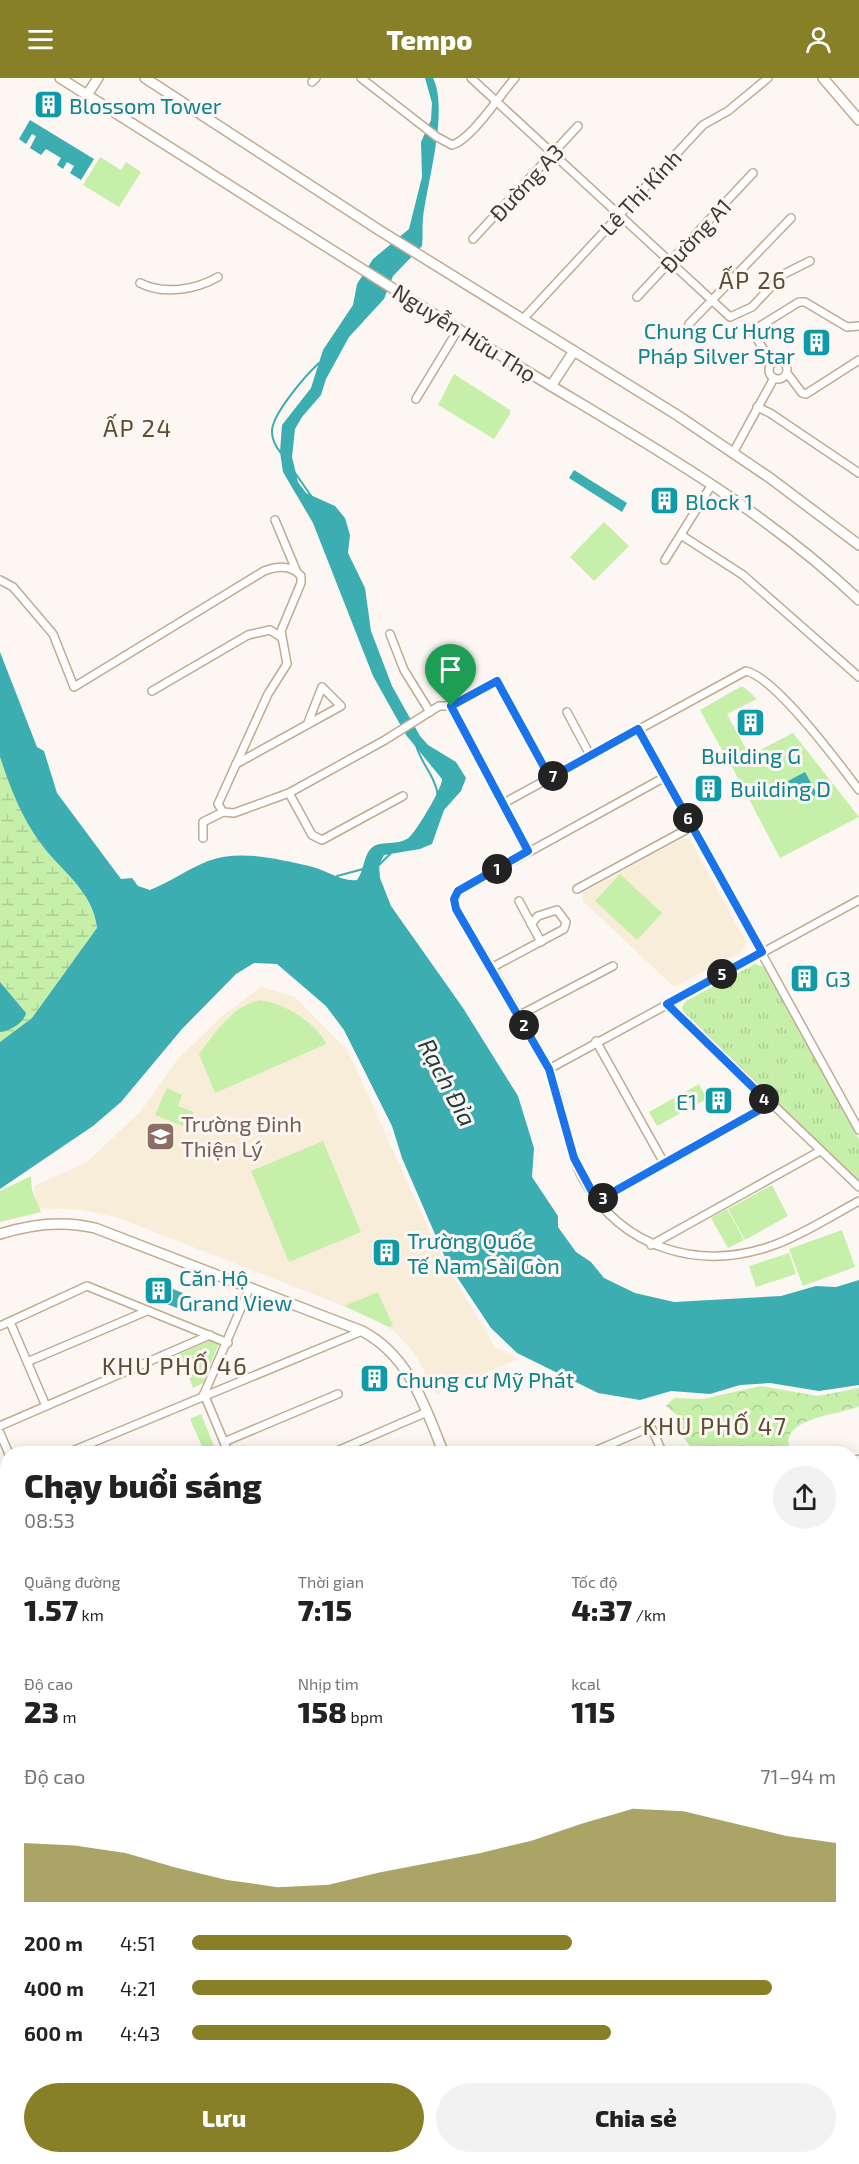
<!DOCTYPE html>
<html lang="vi">
<head>
<meta charset="utf-8">
<style>
  body { margin:0; font-family:"Exo 2",sans-serif; background:#f2f2f2; color:#222; height:100vh; display:flex; flex-direction:column; font-size:22px; white-space:nowrap }
  * { box-sizing:border-box; margin:0 }
  p { font-size:20px; color:#767676 }
  .icon { flex:none; width:33px; height:33px; fill:none; stroke:currentColor; stroke-width:2; stroke-linecap:round; stroke-linejoin:round }
  .map { position:relative; flex:1; overflow:hidden }
  .details { position:absolute; left:0px; top:1368px; width:860px; height:718px; display:flex; flex-direction:column; background:#fff; border-radius:24px 24px 0 0; box-shadow:0 3px 15px #0003 }
  .details>* { flex:none }
  .pin { position:absolute; display:grid; place-items:center; width:51px; height:51px; color:#fff; margin:-62px -26px; border-radius:50% 50% 50% 0; rotate:-45deg; box-shadow:0 0 6px #0007 }
  .pin .icon { rotate:45deg }
  .km { position:absolute; width:30px; height:30px; margin:-15px; border-radius:50%; background:#222; color:#fff; font-size:16px; line-height:30px; text-align:center }
  .round { display:grid; place-items:center; flex:none; width:63px; height:63px; border-radius:32px; background:#f2f2f2 }
  .headline { display:flex; align-items:center; justify-content:space-between; height:102px; padding:0 24px }
  h1 { font-size:33px; font-weight:800; line-height:45px }
  .metrics { display:grid; grid-template-columns:repeat(3,1fr); gap:9px; height:102px; padding:6px 24px }
  .metrics div { display:grid; align-content:center }
  .metrics b { font-size:30px; font-weight:800 }
  .metrics small { font-size:16px; font-weight:400 }
  .metrics p { font-size:16px }
  .chart { height:168px; padding:12px 24px }
  .chart p { display:flex; justify-content:space-between }
  .chart svg { width:100%; height:108px; margin-top:6px; fill:#878027; opacity:.7 }
  .primary-button { display:flex; gap:12px; margin-top:auto; padding:12px 24px }
  .primary-button a { flex:1; height:69px; border-radius:36px; background:#878027; color:#fff; font-size:24px; font-weight:800; line-height:69px; text-align:center }
  .primary-button a+a { background:#f2f2f2; color:#222 }
  ul { padding:0 24px; list-style:none; font-size:20px }
  li { display:grid; grid-template-columns:96px 72px 1fr; align-items:center; height:45px }
  li i { height:15px; border-radius:8px; background:#878027 }
  header { display:flex; justify-content:space-between; align-items:center; height:78px; padding:0 24px; background:#878027; color:#fff; font-size:27px; font-weight:800 }
  .map>svg:first-child { display:block }
  .education { fill:#f8edd8 }
  .grass { fill:url(#grass-tufts) }
  .forest { fill:url(#forest-crowns) }
  .wetland { fill:url(#wetland-marsh) }
  .park { fill:#c6f0a9 }
  .water { fill:#3cadb1 }
  .lines { fill:none; stroke-linecap:round; stroke-linejoin:round }
  .stream { stroke:#3cadb1; stroke-width:2 }
  .minor-casing { stroke:#c0ab90; stroke-width:10 }
  .major-casing { stroke:#c0ab90; stroke-width:12 }
  .highway-casing { stroke:#c0ab90; stroke-width:14 }
  .minor { stroke:#fff; stroke-width:7 }
  .major { stroke:#fff; stroke-width:9 }
  .highway { stroke:#fff; stroke-width:10 }
  .route-casing { stroke:#fff; stroke-width:12 }
  .route { stroke:#1a73e8; stroke-width:8 }
  .labels { text-anchor:middle; dominant-baseline:central; stroke-width:6; stroke-linejoin:round; paint-order:stroke }
  .culture-label { font-size:22px; fill:#0d838f; stroke:#fcf7f2; text-anchor:start }
  .street-label { font-size:22px; fill:#42392e; stroke:#fcf7f2 }
  .education-label { font-size:22px; fill:#785e54; stroke:#fcf7f2; text-anchor:start }
  .neighbourhood-label { font-size:24px; letter-spacing:1.5px; fill:#5e4b33; stroke:#fcf7f2 }
  .water-label { font-size:24px; font-style:italic; fill:#233c3d; stroke:#fcf7f2 }
</style>
</head>
<body>
<header><svg class="icon" aria-label="menu" viewBox="0 0 24 24"><path d="M4 6h16M4 12h16M4 18h16"/></svg>Tempo<svg class="icon" aria-label="person" viewBox="0 0 24 24"><circle cx="12" cy="8" r="4"/><path d="M4 21q1-7 8-7t8 7"/></svg></header>
<div class="map">
<svg width="859" height="2086" viewBox="0 0 859 2086">
  <defs>
    <pattern id="grass-tufts" width="24" height="20" patternUnits="userSpaceOnUse" patternTransform="scale(1.5)"><rect width="24" height="20" fill="#c6f0a9"/><path d="M3 7l-1-3M5 7V3M7 7l1-3M15 17l-1-3M17 17v-4M19 17l1-3" fill="none" stroke="#abcf92"/></pattern>
    <pattern id="forest-crowns" width="20" height="18" patternUnits="userSpaceOnUse" patternTransform="scale(1.5)"><rect width="20" height="18" fill="#c6f0a9"/><path d="M2 6a3 3 0 1 1 6 0M12 15a3 3 0 1 1 6 0" fill="none" stroke="#abcf92"/></pattern>
    <pattern id="wetland-marsh" width="20" height="14" patternUnits="userSpaceOnUse" patternTransform="scale(1.5)"><rect width="20" height="14" fill="#c6f0a9"/><path d="M1 5h8M5 5V1M11 12h8M15 12V8" fill="none" stroke="#abcf92"/></pattern>
  </defs>
  <rect width="100%" height="100%" fill="#fcf7f2"/>
  <g class="education">
    <polygon points="683,760 690,762 746,864 743,873 674,909 583,823 583,815"/>
    <polygon points="261,909 295,919 348,973 439,1174 495,1269 518,1281 437,1316 414,1275 396,1255 374,1240 119,1140 82,1132 37,1130 34,1108 87,1084 141,1033 177,982 222,938"/>
  </g>
  <polygon class="grass" points="755,886 764,889 859,1061 859,1103 683,937 682,929 686,923"/>
  <path class="forest" d="M761 1308 818 1318 859 1310V1328C842 1337 772 1340 792 1375L697 1376 680 1356 679 1339 666 1328 674 1320 703 1321Z"/>
  <path class="wetland" d="M0 679C11 709 21 737 39 763 60 793 93 812 97 851L32 940 0 964Z"/>
  <g class="park">
    <polygon points="100,79 121,92 126,84 141,94 119,129 83,107"/>
    <polygon points="454,296 510,332 510,336 494,361 438,327"/>
    <polygon points="604,444 629,468 594,503 570,479"/>
    <polygon points="740,609 744,609 757,621 727,636 746,671 727,681 700,632"/>
    <polygon points="793,655 859,739 780,780 731,687"/>
    <polygon points="620,796 662,835 637,862 595,823"/>
    <path d="M260 922C282 924 318 946 326 966L215 1015 199 976C216 954 231 929 260 922Z"/>
    <polygon points="699,1006 707,1021 657,1048 649,1034"/>
    <polygon points="167,1010 182,1017 178,1028 194,1034 188,1050 155,1037"/>
    <polygon points="323,1063 361,1154 289,1184 251,1093"/>
    <polygon points="31,1098 32,1112 41,1134 0,1144 0,1113"/>
    <polygon points="772,1107 788,1138 745,1162 728,1131"/>
    <polygon points="727,1131 744,1162 728,1170 711,1140"/>
    <polygon points="842,1152 855,1189 803,1208 789,1171"/>
    <polygon points="789,1175 796,1196 756,1209 749,1188"/>
    <polygon points="378,1214 393,1248 389,1249 344,1228"/>
    <polygon points="211,1262 219,1265 203,1305 193,1310 180,1276"/>
    <polygon points="201,1336 217,1375 205,1375 190,1341"/>
    <polygon points="315,2079 522,2079 525,2086 318,2086"/>
  </g>
  <g class="water">
    <path d="M425 0H433C449 32 427 105 423 140 422 149 423 158 422 168L393 198 384 221 349 259 326 301 321 317 302 339 295 351 292 379 298 404 306 415 335 428 345 440 350 457 348 475 365 510 371 553 392 608 420 658 428 667 456 684 466 700 461 713 444 732 432 766 420 771 384 777 379 787 380 800 391 828 463 930 518 1018 534 1070 532 1099 558 1138V1149L576 1174 591 1184 604 1200 635 1215 674 1224 781 1218 816 1208 836 1209 859 1202V1307L819 1313 770 1305 740 1307 710 1316 671 1313 640 1322 598 1315 517 1275 491 1250 447 1184 402 1080 392 1048 344 952 326 928 277 886 254 885 236 896 182 951 121 1024 93 1048 0 1111V964L32 940 97 850C93 812 60 793 39 763 21 738 10 709 0 679V574L37 669 44 673 57 715 121 801 132 800 138 808 150 812C170 804 188 791 208 783 240 771 277 781 309 788 325 791 341 804 357 802 365 792 363 775 374 768 383 763 397 767 407 761 414 758 443 709 442 701L406 657 373 598 313 445 283 394 280 374 282 347 311 310 323 272 353 227 357 206 373 181 409 151 422 99 421 64 431 42 432 25Z"/>
    <polygon points="30,42 94,81 81,102 70,95 74,88 67,84 63,91 57,87 61,80 46,71 41,77 30,70 36,58 32,56 26,66 19,61"/>
    <polygon points="574,392 627,425 622,434 569,400"/>
    <polygon points="805,694 817,716 800,725 788,703"/>
    <path d="M0 904 26 935C24 945 10 953 0 954Z"/>
    <polygon points="155,1204 183,1215 177,1230 149,1219"/>
  </g>
  <g class="lines">
    <g class="stream">
      <path d="M281 375C276 369 272 362 272 354 271 337 306 297 319 285"/>
      <polyline points="293,392 314,422"/>
      <path d="M416 667C421 686 435 697 438 718"/>
      <polyline points="378,788 393,773"/>
      <polyline points="337,798 367,790"/>
    </g>
    <defs>
      <g id="minor">
        <path d="M361 0 437 59 452 67C471 62 500 17 515 0"/>
        <polyline points="471,0 730,239 752,229 782,197 810,183"/>
        <polyline points="312,4 316,0"/>
        <polyline points="473,161 578,48"/>
        <path d="M140 205C164 217 195 212 218 199"/>
        <polyline points="637,219 753,95"/>
        <polyline points="523,241 703,47 728,33 768,0"/>
        <polyline points="689,246 791,140"/>
        <circle cx="778" cy="292" r="9"/>
        <polyline points="772,285 752,253 799,224 805,224 847,249 859,248"/>
        <polyline points="787,295 802,315 806,316 859,282"/>
        <polyline points="416,321 459,250"/>
        <polyline points="757,329 770,335 859,395"/>
        <polyline points="733,375 774,300"/>
        <polyline points="275,442 296,492"/>
        <polyline points="681,457 743,497 859,599"/>
        <polyline points="665,482 711,408"/>
        <path d="M0 502 13 509 53 556 74 609 264 493C277 488 291 486 301 498V505L281 553 287 586 268 616 218 726 223 734"/>
        <polyline points="390,556 404,592 430,634"/>
        <polyline points="152,613 248,557 270,552 281,559"/>
        <polyline points="451,628 527,773"/>
        <polyline points="567,634 590,677"/>
        <polyline points="638,651 859,1052"/>
        <polyline points="236,686 341,628 322,609 307,647"/>
        <path d="M665 699 458 813 454 821 456 831C487 883 520 935 547 989 564 1023 564 1066 583 1101 622 1171 700 1194 774 1167 804 1156 831 1138 859 1123"/>
        <polyline points="289,715 312,757 322,762 403,718"/>
        <path d="M502 726 746 593C776 600 838 684 859 712"/>
        <polyline points="203,760 203,744 223,734 234,735 289,715 385,662 439,628 451,628 497,603 550,700"/>
        <polyline points="577,811 693,748"/>
        <polyline points="519,823 541,864"/>
        <polyline points="491,890 564,851 566,844 557,832 538,838 531,846"/>
        <polyline points="667,925 859,1109"/>
        <polyline points="518,938 613,888"/>
        <polyline points="596,963 664,1085"/>
        <polyline points="549,991 859,822"/>
        <polyline points="597,1123 770,1026"/>
        <polyline points="651,1167 820,1073"/>
        <polyline points="10,1244 46,1328"/>
        <polyline points="0,1248 87,1208 228,1265"/>
        <polyline points="27,1284 147,1233"/>
        <polyline points="204,1316 250,1209"/>
        <polyline points="204,1316 229,1376"/>
        <polyline points="0,1348 210,1257"/>
        <polyline points="0,1355 9,1376"/>
        <polyline points="224,1364 338,1316"/>
        <polyline points="65,1376 362,1253"/>
        <polyline points="330,1376 427,1334"/>
        <polyline points="588,1376 646,1351 652,1351 663,1376"/>
        <polyline points="852,1384 859,1381"/>
        <polyline points="0,1403 8,1400"/>
        <polyline points="0,1467 8,1464"/>
        <polyline points="852,1495 859,1492"/>
        <polyline points="0,1518 8,1514"/>
        <polyline points="852,1549 859,1546"/>
        <polyline points="0,1553 8,1549"/>
        <polyline points="0,1583 8,1581"/>
        <polyline points="0,1676 8,1672"/>
        <polyline points="0,1703 8,1700"/>
        <polyline points="0,1741 8,1737"/>
        <polyline points="0,1755 8,1751"/>
        <polyline points="852,1819 859,1835"/>
        <polyline points="0,1855 8,1871"/>
        <polyline points="852,1881 859,1878"/>
        <polyline points="852,1936 859,1933"/>
        <polyline points="852,1992 859,1989"/>
        <polyline points="852,2047 859,2044"/>
        <polyline points="307,2079 310,2086"/>
        <polyline points="530,2079 533,2086"/>
        <polyline points="750,2079 753,2086"/>
        <polyline points="255,2086 272,2079"/>
        <polyline points="634,2086 650,2079"/>
        <polyline points="762,2086 778,2079"/>
      </g>
      <g id="major">
        <path d="M60 0C216 98 370 198 528 294 642 363 762 429 859 522"/>
        <polyline points="145,0 379,152 677,337 770,400 859,467"/>
        <polyline points="823,0 859,42"/>
        <polyline points="87,17 98,0"/>
        <polyline points="551,308 574,273"/>
        <path d="M0 1156C31 1146 62 1142 95 1150L362 1253C410 1278 425 1329 444 1376"/>
        <polyline points="852,1604 859,1601"/>
        <polyline points="852,1716 859,1713"/>
        <polyline points="0,1976 8,1973"/>
        <polyline points="2,2086 18,2079"/>
      </g>
      <g id="highway">
        <polyline points="852,1618 859,1615"/>
        <polyline points="852,1634 859,1631"/>
        <polyline points="852,1690 859,1687"/>
        <polyline points="852,1706 859,1703"/>
        <polyline points="0,1987 8,1984"/>
        <polyline points="0,2001 8,1998"/>
        <polyline points="0,2060 8,2056"/>
        <polyline points="0,2074 8,2070"/>
      </g>
    </defs>
    <use href="#minor" class="minor-casing"/>
    <use href="#major" class="major-casing"/>
    <use href="#highway" class="highway-casing"/>
    <use href="#minor" class="minor"/>
    <use href="#major" class="major"/>
    <use href="#highway" class="highway"/>
  </g>
  <g class="lines">
    <defs>
      <polygon id="route" points="497,603 550,700 638,651 762,874 667,926 770,1026 597,1123 574,1080 549,991 456,831 454,821 458,813 528,773 451,628"/>
    </defs>
    <use href="#route" class="route-casing"/>
    <use href="#route" class="route"/>
  </g>
  <defs>
    <symbol id="building-square" viewBox="-11 -11 22 22"><rect x="-9" y="-9" width="18" height="18" rx="4" fill="#0f9aa8" stroke="#fcf7f2"/><path d="M-4-6H4V6H1V3H-1V6H-4ZM-2.5-4.3h1.7v1.8h-1.7ZM.8-4.3h1.7v1.8H.8ZM-2.5-1h1.7V.8h-1.7ZM.8-1h1.7V.8H.8Z" fill="#fff"/></symbol>
    <symbol id="school-square" viewBox="-11 -11 22 22"><rect x="-9" y="-9" width="18" height="18" rx="4" fill="#8d6e63" stroke="#fcf7f2"/><path d="M0-5L7-2L0 1L-7-2ZM-4 1L0 2.5L4 1V4Q0 6-4 4Z" fill="#fff"/></symbol>
  </defs>
  <g fill-rule="evenodd">
    <use href="#building-square" x="32" y="10" width="33" height="33"/>
    <use href="#building-square" x="800" y="248" width="33" height="33"/>
    <use href="#building-square" x="648" y="406" width="33" height="33"/>
    <use href="#building-square" x="734" y="628" width="33" height="33"/>
    <use href="#building-square" x="692" y="694" width="33" height="33"/>
    <use href="#building-square" x="788" y="884" width="33" height="33"/>
    <use href="#building-square" x="702" y="1006" width="33" height="33"/>
    <use href="#school-square" x="144" y="1042" width="33" height="33"/>
    <use href="#building-square" x="370" y="1158" width="33" height="33"/>
    <use href="#building-square" x="142" y="1196" width="33" height="33"/>
    <use href="#building-square" x="358" y="1284" width="33" height="33"/>
  </g>
  <g class="labels">
    <g class="culture-label">
      <text x="69" y="27">Blossom Tower</text>
      <text x="795" y="252" text-anchor="end">Chung Cư Hưng<tspan x="795" dy="25">Pháp Silver Star</tspan></text>
      <text x="685" y="423">Block 1</text>
      <text x="751" y="677" text-anchor="middle">Building G</text>
      <text x="730" y="710">Building D</text>
      <text x="825" y="900">G3</text>
      <text x="697" y="1023" text-anchor="end">E1</text>
      <text x="407" y="1162">Trường Quốc<tspan x="407" dy="25">Tế Nam Sài Gòn</tspan></text>
      <text x="179" y="1199">Căn Hộ<tspan x="179" dy="25">Grand View</tspan></text>
      <text x="396" y="1301">Chung cư Mỹ Phát</text>
    </g>
    <g class="street-label">
      <text transform="translate(526 104) rotate(-47)">Đường A3</text>
      <text transform="translate(640 114) rotate(-47)">Lê Thị Kỉnh</text>
      <text transform="translate(695 157) rotate(-47)">Đường A1</text>
      <text transform="translate(465 254) rotate(32)">Nguyễn Hữu Thọ</text>
    </g>
    <g class="education-label">
      <text x="181" y="1045">Trường Đinh<tspan x="181" dy="25">Thiện Lý</tspan></text>
    </g>
    <g class="neighbourhood-label">
      <text x="753" y="201">ẤP 26</text>
      <text x="138" y="349">ẤP 24</text>
      <text x="175" y="1287">KHU PHỐ 46</text>
      <text x="715" y="1347">KHU PHỐ 47</text>
    </g>
    <g class="water-label">
      <text transform="translate(448 1004) rotate(62)">Rạch Đỉa</text>
    </g>
  </g>
</svg>
<div class="pin" style="left:451px;top:628px;background:#1e9e55"><svg class="icon" aria-label="arrive" viewBox="0 0 24 24"><path d="M6 21V4h12l-3 4 3 4H6"/></svg></div>
<b class="km" style="left:497px;top:791px">1</b>
<b class="km" style="left:524px;top:947px">2</b>
<b class="km" style="left:603px;top:1120px">3</b>
<b class="km" style="left:764px;top:1021px">4</b>
<b class="km" style="left:722px;top:896px">5</b>
<b class="km" style="left:688px;top:740px">6</b>
<b class="km" style="left:553px;top:698px">7</b>
<section class="details">
<div class="headline"><div><h1>Chạy buổi sáng</h1><p>08:53</p></div><a class="round"><svg class="icon" aria-label="share" viewBox="0 0 24 24"><path d="M12 15V3M7 8l5-5 5 5M5 13v7h14v-7"/></svg></a></div>
<div class="metrics">
<div><p>Quãng đường</p><b>1.57<small> km</small></b></div>
<div><p>Thời gian</p><b>7:15</b></div>
<div><p>Tốc độ</p><b>4:37<small> /km</small></b></div>
</div>
<div class="metrics">
<div><p>Độ cao</p><b>23<small> m</small></b></div>
<div><p>Nhịp tim</p><b>158<small> bpm</small></b></div>
<div><p>kcal</p><b>115</b></div>
</div>
<div class="chart"><p><span>Độ cao</span>71–94 m</p>
<svg viewBox="0 0 160 44" preserveAspectRatio="none"><path d="M0 44V20L10 21L20 24L30 30L40 35L50 38L60 37L70 32L80 28L90 24L100 19L110 12L120 6L130 7L140 12L150 17L160 20V44z"/></svg>
</div>
<ul>
<li><b>200 m</b>4:51<i style="width:59%"></i></li>
<li><b>400 m</b>4:21<i style="width:90%"></i></li>
<li><b>600 m</b>4:43<i style="width:65%"></i></li>
</ul>
<div class="primary-button"><a>Lưu</a><a>Chia sẻ</a></div>
</section>
</div>
</body>
</html>
